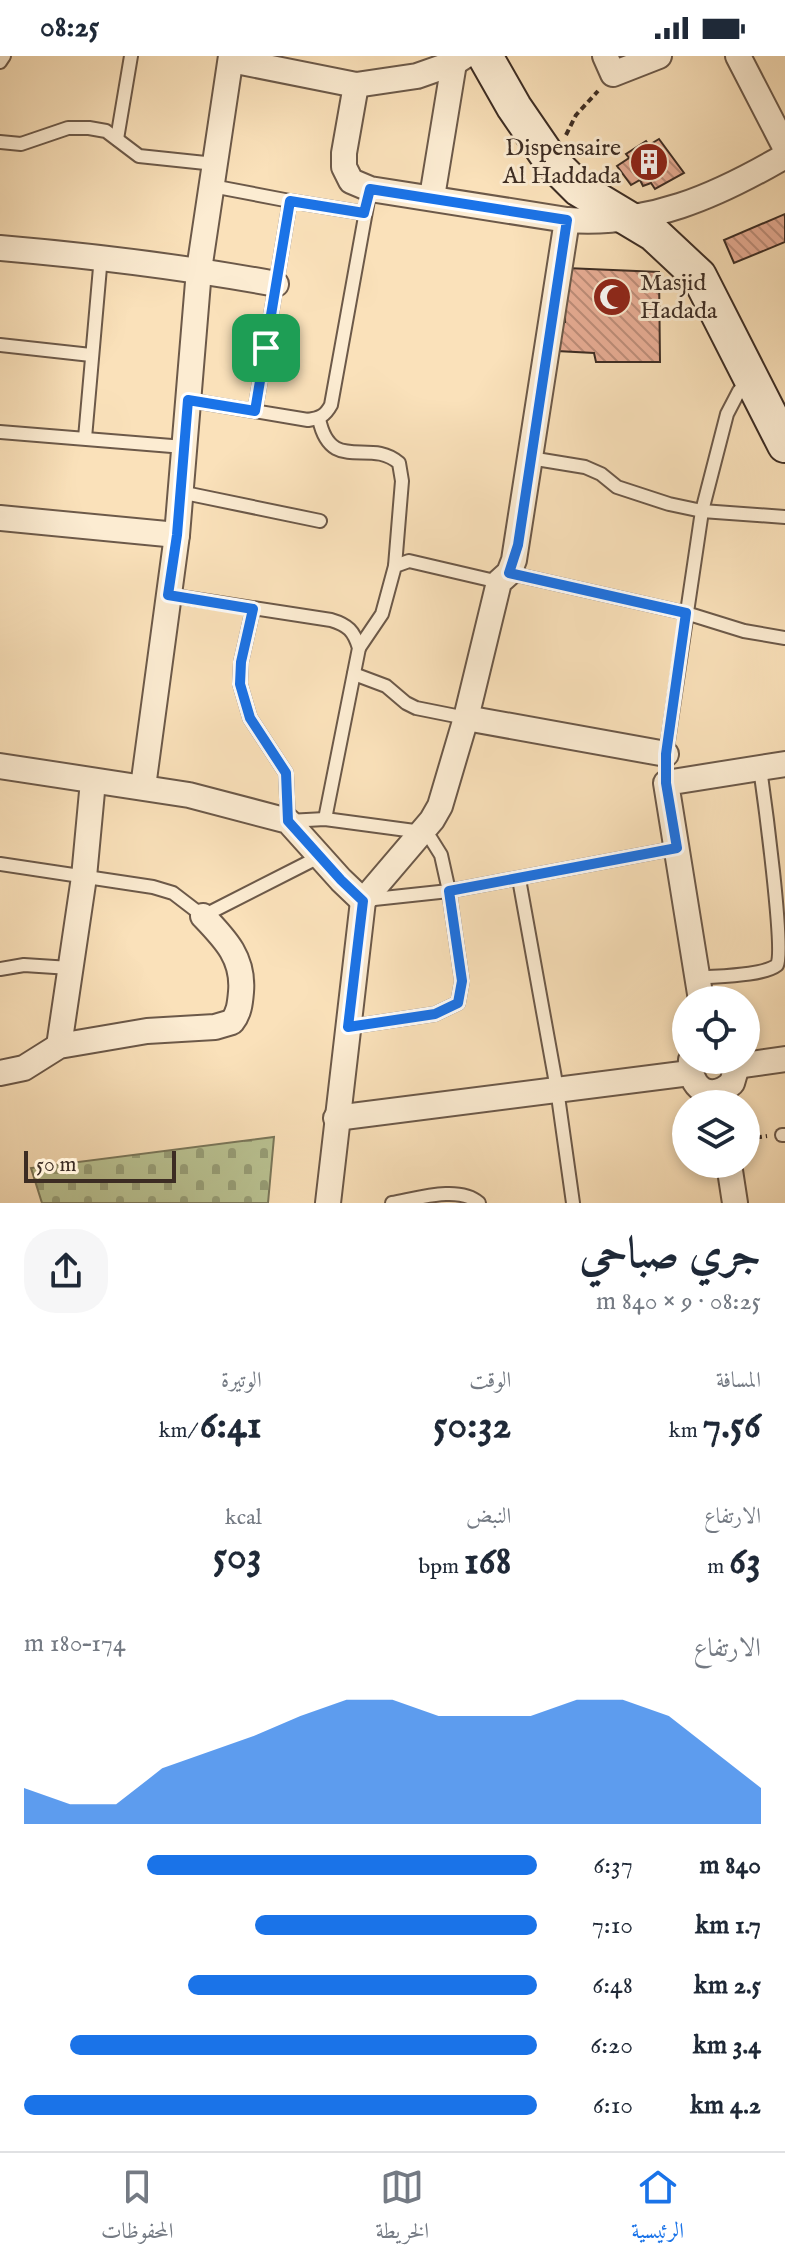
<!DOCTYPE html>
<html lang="ar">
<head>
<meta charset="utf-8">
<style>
  body { margin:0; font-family:"IM FELL English",Amiri,serif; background:#f6f6f7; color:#1f2937; direction:rtl; height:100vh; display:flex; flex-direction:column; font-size:30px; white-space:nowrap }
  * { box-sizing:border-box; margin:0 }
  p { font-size:26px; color:#747a83 }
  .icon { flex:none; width:44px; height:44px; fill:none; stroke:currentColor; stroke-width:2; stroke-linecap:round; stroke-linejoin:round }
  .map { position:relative; height:1147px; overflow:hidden; direction:ltr }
  .side { display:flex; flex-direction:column; background:#fff; flex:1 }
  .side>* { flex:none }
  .tools { position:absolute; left:672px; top:930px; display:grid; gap:16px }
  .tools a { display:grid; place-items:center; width:88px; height:88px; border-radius:50%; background:#fff; box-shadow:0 4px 12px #0003; font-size:40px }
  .scale { position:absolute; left:24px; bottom:20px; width:152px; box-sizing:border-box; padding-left:8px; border:4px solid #3c2c23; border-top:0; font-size:22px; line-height:28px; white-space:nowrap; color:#3c2c23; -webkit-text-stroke:6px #fcecd2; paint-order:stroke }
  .pin { position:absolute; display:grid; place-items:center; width:68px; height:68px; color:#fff; margin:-34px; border-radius:16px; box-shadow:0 4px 12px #0006 }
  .round { display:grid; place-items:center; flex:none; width:84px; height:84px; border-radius:32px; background:#f6f6f7 }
  .overview { display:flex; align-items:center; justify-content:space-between; height:136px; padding:0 24px }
  h1 { font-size:44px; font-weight:700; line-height:60px }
  .stats { display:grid; grid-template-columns:repeat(3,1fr); gap:12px; height:136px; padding:8px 24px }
  .stats div { display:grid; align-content:center }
  .stats b { font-size:40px; font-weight:700 }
  .stats small { font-size:22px; font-weight:400 }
  .stats p { font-size:22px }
  .chart { height:224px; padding:16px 24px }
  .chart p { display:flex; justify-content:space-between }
  .chart svg { width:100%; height:144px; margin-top:8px; fill:#1a73e8; opacity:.7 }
  ul { padding:0 24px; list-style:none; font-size:26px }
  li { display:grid; grid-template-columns:128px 96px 1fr; align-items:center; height:60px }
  li i { height:20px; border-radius:10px; background:#1a73e8 }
  .status { display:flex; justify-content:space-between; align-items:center; height:56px; padding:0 40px; background:#fff; direction:ltr }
  .status svg { height:22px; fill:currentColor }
  .menu { display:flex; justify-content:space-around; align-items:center; height:112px; border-top:2px solid #e0e1e3; background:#fff; font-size:22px; color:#747a83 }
  .menu a { display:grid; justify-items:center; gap:4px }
  .menu .active { color:#1a73e8 }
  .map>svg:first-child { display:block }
  .cemetery { fill:url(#cemetery-stones); stroke:#7b785b; stroke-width:2 }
  .building { fill:url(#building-back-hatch); stroke:#3c2c23; stroke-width:2 }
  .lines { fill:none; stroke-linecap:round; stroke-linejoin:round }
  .lane-casing { stroke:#6c5949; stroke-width:16 }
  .street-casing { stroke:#6c5949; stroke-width:28 }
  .secondary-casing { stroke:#3c2c23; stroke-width:38 }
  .path { stroke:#3c2c23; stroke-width:4; stroke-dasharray:6 4; stroke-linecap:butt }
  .lane { stroke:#fcecd2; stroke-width:12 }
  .street { stroke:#fcecd2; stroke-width:24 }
  .secondary { stroke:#fcecd2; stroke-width:34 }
  .route-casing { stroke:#fff; stroke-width:16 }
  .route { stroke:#1a73e8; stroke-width:10 }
  .labels { text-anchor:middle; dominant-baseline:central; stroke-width:6; stroke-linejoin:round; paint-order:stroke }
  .poi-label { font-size:24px; fill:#3c2c23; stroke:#fcecd2; text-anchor:end }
</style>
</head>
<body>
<div class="status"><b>08:25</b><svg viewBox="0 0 49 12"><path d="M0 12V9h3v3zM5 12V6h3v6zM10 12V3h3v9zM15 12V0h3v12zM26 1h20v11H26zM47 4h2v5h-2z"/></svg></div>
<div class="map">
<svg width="785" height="1147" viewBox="0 0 785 1147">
  <defs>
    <pattern id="cemetery-stones" width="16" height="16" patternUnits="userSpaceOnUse" patternTransform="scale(2)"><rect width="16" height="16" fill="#bac393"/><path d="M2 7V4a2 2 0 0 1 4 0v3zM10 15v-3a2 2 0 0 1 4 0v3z" fill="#989f78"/></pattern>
    <pattern id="building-back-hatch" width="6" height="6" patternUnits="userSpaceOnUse" patternTransform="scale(2)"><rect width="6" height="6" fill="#e8ad95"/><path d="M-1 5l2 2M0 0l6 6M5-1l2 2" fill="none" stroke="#bd8d79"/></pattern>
  </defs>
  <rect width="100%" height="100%" fill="#fae1ba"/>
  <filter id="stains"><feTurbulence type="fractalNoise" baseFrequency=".0025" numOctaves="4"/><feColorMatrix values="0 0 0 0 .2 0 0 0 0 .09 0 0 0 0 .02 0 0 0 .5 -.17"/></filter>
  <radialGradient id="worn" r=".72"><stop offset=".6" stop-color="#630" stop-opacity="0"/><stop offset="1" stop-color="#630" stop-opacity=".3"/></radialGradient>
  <polygon class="cemetery" points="274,1081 268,1147 42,1147 31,1112"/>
  <g class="building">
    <polygon points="659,83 684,117 655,133 651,127 643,130 640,124 631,129 617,110 629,102 626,98 646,85 649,89"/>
    <polygon points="785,158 785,186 734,207 724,184"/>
    <polygon points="566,212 659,216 660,306 596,306 594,297 557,295 557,266 565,266"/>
  </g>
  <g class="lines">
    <defs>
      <g id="lane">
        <polyline points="0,6 4,0"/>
        <polyline points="117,83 131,0"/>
        <polyline points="0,86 21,88 68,72 89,72 106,75 139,100 215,108"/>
        <polyline points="212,130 290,145"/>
        <polyline points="0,289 91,299"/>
        <path d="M188 344 308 364C320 362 325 360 331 349L370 133"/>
        <polyline points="255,355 290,145 364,157"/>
        <path d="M319 363C331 419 370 381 399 407L402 425 395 510"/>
        <polyline points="0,376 184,391"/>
        <polyline points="85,382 101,200"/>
        <polyline points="530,402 585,411 601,418 617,431 669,448 702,455 785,461"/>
        <polyline points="180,436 320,465"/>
        <polyline points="509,517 686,557 744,575 785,582"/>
        <path d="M168 539 331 564C348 569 354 575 359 592L325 763"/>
        <polyline points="253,553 241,606 240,628 250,662 286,717 288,765 325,763 422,776 431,783 441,799 449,835 462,925 458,947 435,958 348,971"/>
        <polyline points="359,592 382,558 395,510 409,505 499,526"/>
        <polyline points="354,618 386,630 406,647 416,652 466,662"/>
        <polyline points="666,727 666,698 702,455 727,358 739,335 749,325"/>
        <polyline points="0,808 153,831 173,837 203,860 319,801"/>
        <polyline points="519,823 557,1033 573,1147"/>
        <polyline points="365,844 449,835 677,792"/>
        <polyline points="0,913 24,909 70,912"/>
        <path d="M697 922C716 920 763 920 777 909 785 894 764 740 760 712"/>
        <polyline points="782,1079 785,1079"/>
        <path d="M392 1147C416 1143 459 1129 479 1147"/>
      </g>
      <g id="street">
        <polyline points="605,0 613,18 659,0"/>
        <polyline points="738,0 785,91"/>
        <polyline points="231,4 356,29 417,20 454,7 465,0"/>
        <path d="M356 29 344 97V111L351 125 370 133 567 164C649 170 715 141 785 100"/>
        <polyline points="432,141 454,7"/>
        <path d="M0 192C93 200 184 211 276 228"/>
        <polyline points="0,462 177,479"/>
        <polyline points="466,662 666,698"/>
        <polyline points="0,710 189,739 288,765 341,824 363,845"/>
        <polyline points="143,731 177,479 199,214 231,0"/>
        <polyline points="701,944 666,727 785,708"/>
        <polyline points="59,990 84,821 93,725"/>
        <path d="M691 1004C688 1032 710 1047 732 1027L737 1010 735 1004"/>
        <polyline points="737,1010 785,1003"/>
        <path d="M0 1017 24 1012 59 990 147 975 215 971 232 966C239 957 240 948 241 936 244 902 225 883 203 860"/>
        <polyline points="336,1062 690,1017"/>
        <polyline points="729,1108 735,1147"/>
        <polyline points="328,1147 363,845 432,764 440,750 466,662 499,526 509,517 514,504 567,164"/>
      </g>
      <polyline id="secondary" points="485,0 514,51 551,105 579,133 654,178 699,220 785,389"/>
    </defs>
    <use href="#lane" class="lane-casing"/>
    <use href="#street" class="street-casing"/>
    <use href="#secondary" class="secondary-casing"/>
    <g class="path">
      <polyline points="566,79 576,59 598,35"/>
      <polyline points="746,1083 767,1080"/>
    </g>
    <use href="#lane" class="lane"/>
    <use href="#street" class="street"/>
    <use href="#secondary" class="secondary"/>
  </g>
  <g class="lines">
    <defs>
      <polygon id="route" points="370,133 567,164 518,489 509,517 686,557 666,698 666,727 677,792 449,835 462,925 458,947 435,958 348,971 363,845 341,824 288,765 286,717 250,662 240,628 241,606 253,553 168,539 177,479 188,344 255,355 290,145 364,157"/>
    </defs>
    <use href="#route" class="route-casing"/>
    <use href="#route" class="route"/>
  </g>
  <defs>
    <symbol id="building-disc" viewBox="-11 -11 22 22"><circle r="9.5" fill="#8f2418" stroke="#fcecd2"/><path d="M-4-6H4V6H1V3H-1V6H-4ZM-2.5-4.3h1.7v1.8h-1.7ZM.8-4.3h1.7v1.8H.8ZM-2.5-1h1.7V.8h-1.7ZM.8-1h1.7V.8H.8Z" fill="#fff"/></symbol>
    <symbol id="mosque-disc" viewBox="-11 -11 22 22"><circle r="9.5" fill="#8f2418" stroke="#fcecd2"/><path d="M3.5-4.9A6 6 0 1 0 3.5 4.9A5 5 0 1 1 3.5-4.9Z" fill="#fff"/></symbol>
  </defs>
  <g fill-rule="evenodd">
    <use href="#building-disc" x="627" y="84" width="44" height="44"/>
    <use href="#mosque-disc" x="590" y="219" width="44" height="44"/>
  </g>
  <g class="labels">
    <g class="poi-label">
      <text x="621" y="92">Dispensaire<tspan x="621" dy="28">Al Haddada</tspan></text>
      <text x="640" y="227" text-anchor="start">Masjid<tspan x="640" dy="28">Hadada</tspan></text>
    </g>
  </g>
  <rect width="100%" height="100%" filter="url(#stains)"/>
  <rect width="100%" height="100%" fill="url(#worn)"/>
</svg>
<div class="tools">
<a><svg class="icon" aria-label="locate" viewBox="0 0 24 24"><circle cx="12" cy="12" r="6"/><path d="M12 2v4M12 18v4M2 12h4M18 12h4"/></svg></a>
<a><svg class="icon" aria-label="layers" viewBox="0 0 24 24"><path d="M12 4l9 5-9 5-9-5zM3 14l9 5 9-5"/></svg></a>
</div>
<div class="scale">50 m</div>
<div class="pin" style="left:266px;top:292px;background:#1e9e55"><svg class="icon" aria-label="arrive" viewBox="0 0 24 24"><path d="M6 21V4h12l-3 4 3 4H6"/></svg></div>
</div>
<section class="side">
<div class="overview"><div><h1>جري صباحي</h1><p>08:25 · 9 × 840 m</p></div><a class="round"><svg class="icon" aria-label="share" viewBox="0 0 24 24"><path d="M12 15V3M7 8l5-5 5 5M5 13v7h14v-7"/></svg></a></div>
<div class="stats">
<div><p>المسافة</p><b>7.56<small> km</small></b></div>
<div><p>الوقت</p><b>50:32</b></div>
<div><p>الوتيرة</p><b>6:41<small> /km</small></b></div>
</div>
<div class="stats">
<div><p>الارتفاع</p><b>63<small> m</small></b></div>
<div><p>النبض</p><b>168<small> bpm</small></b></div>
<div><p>kcal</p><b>503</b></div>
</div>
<div class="chart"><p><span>الارتفاع</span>174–180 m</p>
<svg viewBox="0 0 160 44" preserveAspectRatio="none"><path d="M0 44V33L10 38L20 38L30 27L40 22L50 17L60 11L70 6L80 6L90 11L100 11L110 11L120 6L130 6L140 11L150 22L160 33V44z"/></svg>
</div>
<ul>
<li><b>840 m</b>6:37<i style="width:76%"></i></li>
<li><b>1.7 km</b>7:10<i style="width:55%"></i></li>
<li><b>2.5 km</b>6:48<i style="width:68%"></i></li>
<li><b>3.4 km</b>6:20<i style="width:91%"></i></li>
<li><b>4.2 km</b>6:10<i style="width:100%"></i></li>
</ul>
</section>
<nav class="menu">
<a class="active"><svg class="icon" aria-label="home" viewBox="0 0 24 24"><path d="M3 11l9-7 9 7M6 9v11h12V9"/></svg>الرئيسية</a>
<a><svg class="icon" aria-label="map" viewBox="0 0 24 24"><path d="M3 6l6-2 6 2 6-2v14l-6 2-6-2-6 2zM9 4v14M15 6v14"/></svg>الخريطة</a>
<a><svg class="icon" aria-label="saved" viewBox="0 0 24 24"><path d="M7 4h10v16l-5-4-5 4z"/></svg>المحفوظات</a>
</nav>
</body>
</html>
